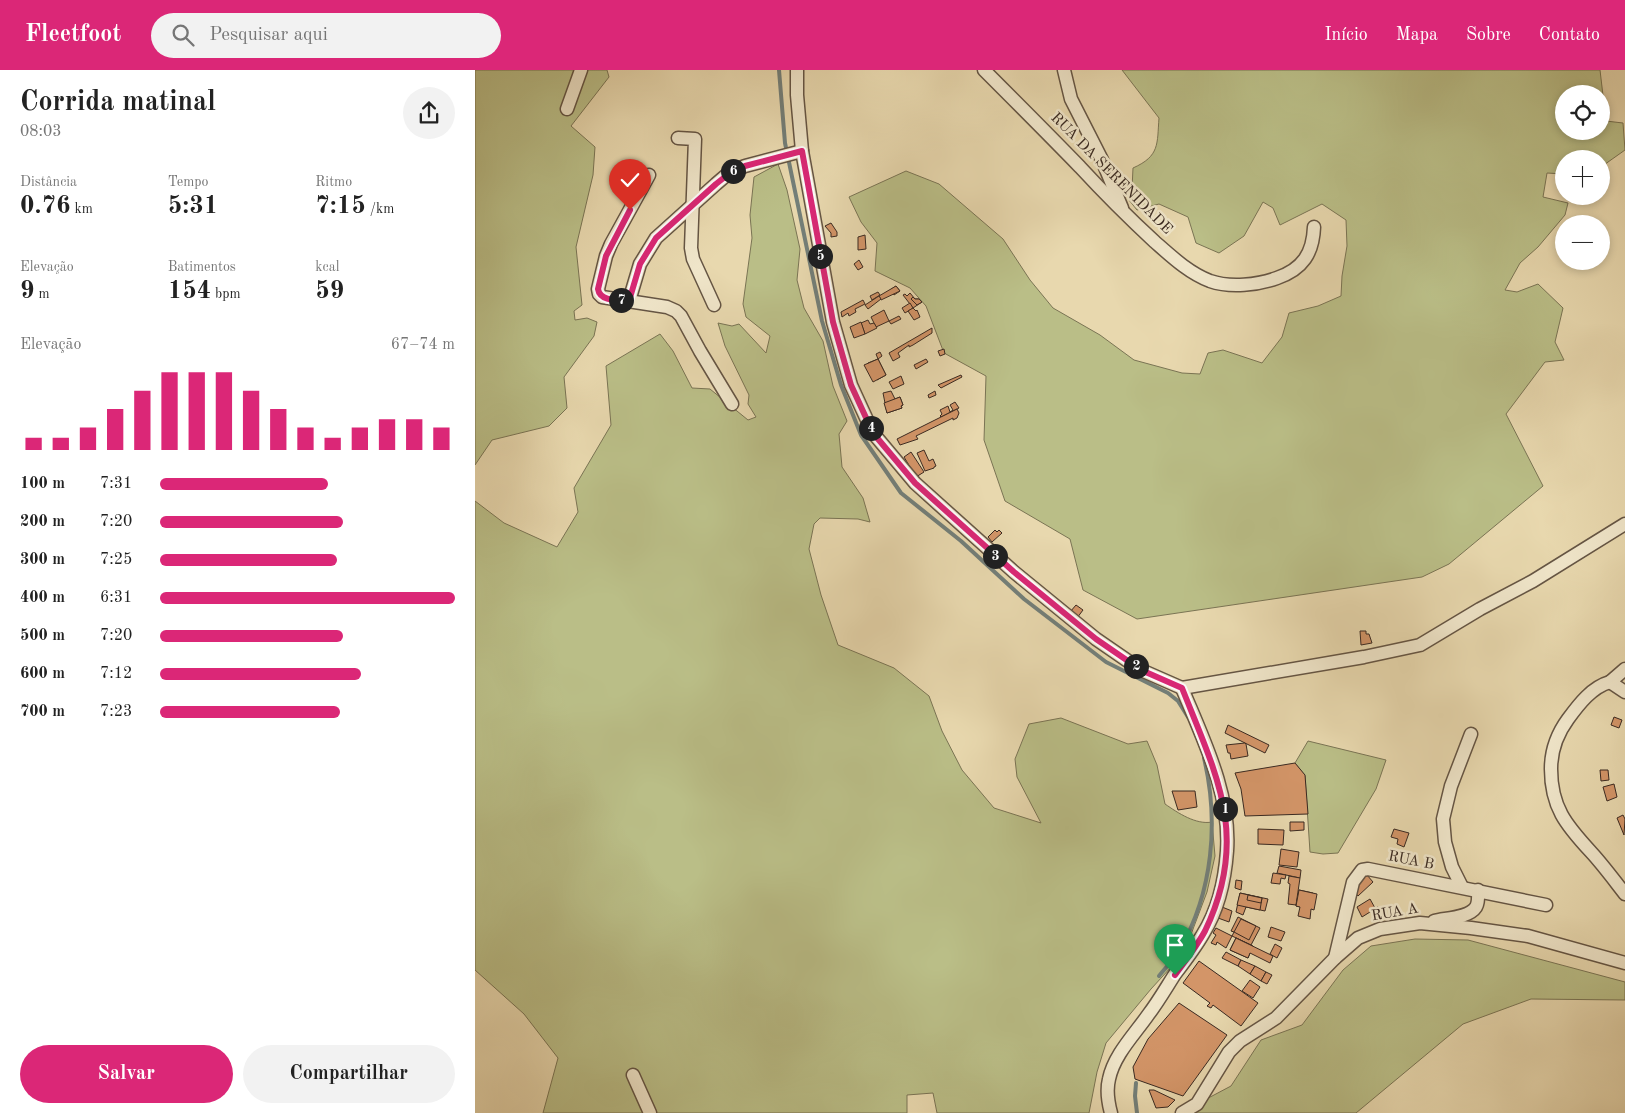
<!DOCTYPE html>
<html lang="pt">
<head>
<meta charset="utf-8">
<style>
  body { margin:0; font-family:"Old Standard TT",serif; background:#f2f2f2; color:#222; height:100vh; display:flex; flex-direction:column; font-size:19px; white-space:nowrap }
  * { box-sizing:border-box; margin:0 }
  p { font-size:16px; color:#767676 }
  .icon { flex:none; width:28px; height:28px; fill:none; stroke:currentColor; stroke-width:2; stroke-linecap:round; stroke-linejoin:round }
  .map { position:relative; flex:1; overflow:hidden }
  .drawer { display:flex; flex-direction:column; background:#fff; width:475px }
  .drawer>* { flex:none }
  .controls { position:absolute; left:1080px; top:15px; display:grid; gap:10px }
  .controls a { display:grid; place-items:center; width:55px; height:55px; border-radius:50%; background:#fff; box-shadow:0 2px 8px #0003; font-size:25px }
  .pin { position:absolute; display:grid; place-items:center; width:42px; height:42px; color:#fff; margin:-51px -21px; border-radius:50% 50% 50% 0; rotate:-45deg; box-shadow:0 0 5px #0007 }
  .pin .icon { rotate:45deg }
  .km { position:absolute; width:25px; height:25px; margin:-12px; border-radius:50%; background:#222; color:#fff; font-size:14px; line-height:25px; text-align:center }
  .round { display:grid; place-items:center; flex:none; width:52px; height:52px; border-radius:26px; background:#f2f2f2 }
  .head { display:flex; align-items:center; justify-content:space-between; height:85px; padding:0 20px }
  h1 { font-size:28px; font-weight:800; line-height:38px }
  .figures { display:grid; grid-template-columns:repeat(3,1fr); gap:8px; height:85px; padding:5px 20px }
  .figures div { display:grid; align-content:center }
  .figures b { font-size:25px; font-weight:800 }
  .figures small { font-size:14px; font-weight:400 }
  .figures p { font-size:14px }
  .chart { height:140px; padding:10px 20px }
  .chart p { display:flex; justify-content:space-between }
  .chart svg { width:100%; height:90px; margin-top:5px; stroke:#db2777; stroke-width:6 }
  .cta { display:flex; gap:10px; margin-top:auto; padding:10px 20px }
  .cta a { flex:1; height:58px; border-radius:30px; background:#db2777; color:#fff; font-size:20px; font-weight:800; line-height:58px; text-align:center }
  .cta a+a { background:#f2f2f2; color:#222 }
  ul { padding:0 20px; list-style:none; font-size:16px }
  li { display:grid; grid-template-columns:80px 60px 1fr; align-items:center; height:38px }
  li i { height:12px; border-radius:6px; background:#db2777 }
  header { display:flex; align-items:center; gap:30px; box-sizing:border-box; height:70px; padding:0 25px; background:#db2777; color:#fff }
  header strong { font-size:24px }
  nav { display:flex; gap:28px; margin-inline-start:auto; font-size:18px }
  .search { width:350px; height:45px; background:#f2f2f2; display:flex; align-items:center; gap:12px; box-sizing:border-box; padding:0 18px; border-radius:28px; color:#767676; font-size:19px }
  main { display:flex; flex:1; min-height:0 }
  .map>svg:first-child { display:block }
  .green { fill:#babe87; stroke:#7a7454; fill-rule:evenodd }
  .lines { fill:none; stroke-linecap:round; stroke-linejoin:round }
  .stream { stroke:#737f79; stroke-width:4 }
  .building { fill:#d39568; stroke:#392921 }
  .minor-casing { stroke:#655544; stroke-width:15 }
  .minor { stroke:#f0e6ca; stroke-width:12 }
  .route-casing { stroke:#fff; stroke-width:10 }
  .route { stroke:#db2777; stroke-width:6 }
  .labels { text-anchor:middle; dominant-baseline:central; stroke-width:5; stroke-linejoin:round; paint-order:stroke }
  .street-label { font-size:15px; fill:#392921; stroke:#f0e6ca }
</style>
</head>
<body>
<header>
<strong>Fleetfoot</strong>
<div class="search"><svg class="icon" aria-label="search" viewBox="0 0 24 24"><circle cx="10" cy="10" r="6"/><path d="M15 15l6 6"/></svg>Pesquisar aqui</div>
<nav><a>Início</a><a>Mapa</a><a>Sobre</a><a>Contato</a></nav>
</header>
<main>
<section class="drawer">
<div class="head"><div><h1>Corrida matinal</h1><p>08:03</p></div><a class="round"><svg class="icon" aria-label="share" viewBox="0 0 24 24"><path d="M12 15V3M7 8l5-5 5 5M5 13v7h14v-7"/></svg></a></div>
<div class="figures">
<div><p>Distância</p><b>0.76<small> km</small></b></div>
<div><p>Tempo</p><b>5:31</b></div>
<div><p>Ritmo</p><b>7:15<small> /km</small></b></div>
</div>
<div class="figures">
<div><p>Elevação</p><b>9<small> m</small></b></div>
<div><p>Batimentos</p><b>154<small> bpm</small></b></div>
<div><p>kcal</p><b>59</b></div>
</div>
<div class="chart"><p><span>Elevação</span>67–74 m</p>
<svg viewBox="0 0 160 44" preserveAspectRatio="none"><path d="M5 44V38M15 44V38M25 44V33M35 44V24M45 44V15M55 44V6M65 44V6M75 44V6M85 44V15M95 44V24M105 44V33M115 44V38M125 44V33M135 44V29M145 44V29M155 44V33"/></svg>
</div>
<ul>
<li><b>100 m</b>7:31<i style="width:57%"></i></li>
<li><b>200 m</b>7:20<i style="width:62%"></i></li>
<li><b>300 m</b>7:25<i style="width:60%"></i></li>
<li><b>400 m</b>6:31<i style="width:100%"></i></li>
<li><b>500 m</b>7:20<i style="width:62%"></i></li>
<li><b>600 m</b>7:12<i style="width:68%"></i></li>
<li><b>700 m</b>7:23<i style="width:61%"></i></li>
</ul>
<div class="cta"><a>Salvar</a><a>Compartilhar</a></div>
</section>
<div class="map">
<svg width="1150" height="1043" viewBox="0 0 1150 1043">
  <rect width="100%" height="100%" fill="#e8d8ae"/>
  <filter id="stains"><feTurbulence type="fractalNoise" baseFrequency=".004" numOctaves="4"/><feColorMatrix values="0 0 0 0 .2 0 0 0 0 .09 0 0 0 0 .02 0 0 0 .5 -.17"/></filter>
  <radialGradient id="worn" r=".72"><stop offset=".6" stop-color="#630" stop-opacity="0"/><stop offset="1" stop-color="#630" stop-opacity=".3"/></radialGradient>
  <g class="green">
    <polygon points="0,0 132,0 134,7 96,56 120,77 118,105 101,177 107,235 99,241 100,250 112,248 122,252 119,266 89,307 92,338 74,356 17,370 0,395"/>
    <path d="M647 0H1125L1131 51 1148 53 1150 80 1126 97V89H1089V104L1072 103 1068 127 1093 133 1090 145 1063 177 1045 193 1030 220 1042 222 1063 214 1088 238 1080 272 1089 290 1070 292 1031 344 1068 416 974 494 947 507 662 549 608 520 595 469 530 431 509 370 511 306 469 283 451 236 435 218 400 201 402 173 386 152 374 127 431 101 464 114 528 169 555 210 578 238 625 265 659 290 707 303 725 304 733 283 748 280 787 293 807 267 814 243 843 236 866 226 867 206 872 176 871 150 847 134 805 155 798 138 788 132 769 166 744 183 721 173 713 147 684 134 662 140 654 130 657 119 658 98C685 86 682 74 684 48ZM1089 24H1126V61H1089Z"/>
    <path d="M303 94 312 120 325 179 322 210 329 238 348 271 358 316 372 351 364 364 367 397 388 428 395 452 383 449 345 448 339 454 334 479 346 525 363 575 419 598 454 626 467 661 487 700 519 738 566 753 542 707 540 689 554 654 586 648 653 674 672 671 682 695 690 734C703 743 721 755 737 752L740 786 732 822 709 883 676 919 631 973 622 1002 614 1043H462L458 1023 432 1025V1043H68L83 988 49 944 0 900V431L29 453 82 477 103 442 99 418 136 355 131 296 185 264 198 281 217 318 235 319 273 350 281 347 273 334 274 325 250 276 243 253 257 256 264 254 291 283 295 266 271 247 268 234 277 168 275 145 279 107Z"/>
    <polygon points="833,671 911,690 901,719 863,783 848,784 835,782 830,706 820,693"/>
    <polygon points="940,869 993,870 1150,912 1150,930 1056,929 988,954 881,1043 705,1043 756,1016 786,970 827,955 868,900 896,876"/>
  </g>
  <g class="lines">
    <g class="stream">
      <polyline points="304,0 310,73 347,251 366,315 386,365 426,423 486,471 549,529 631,592 693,623 703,631 713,647"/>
      <path d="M684 906C691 897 700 888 705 879 738 822 744 751 729 688"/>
      <polyline points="661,1013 660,1026 662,1043"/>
    </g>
  </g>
  <g class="building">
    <polygon points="356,153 362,162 362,166 356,167 356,163 350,156"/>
    <polygon points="390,165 391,179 383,180 383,167"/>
    <polygon points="384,190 388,197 383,200 379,194"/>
    <polygon points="421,216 425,221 419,225 415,220"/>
    <polygon points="421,216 425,221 406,230 404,226"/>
    <polygon points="403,222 405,225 397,230 395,226"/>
    <polygon points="435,223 440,229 444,229 447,232 438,238 428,225 430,224 432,226"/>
    <polygon points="404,226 406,229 393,239 390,235"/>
    <polygon points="438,227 440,229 444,229 447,232 442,235 436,229"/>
    <polygon points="388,230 390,234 380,239 381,242 374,246 373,243 367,247 366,242"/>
    <polygon points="435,233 438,238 430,243 427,238"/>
    <polygon points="438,238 441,241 442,240 445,247 439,250 433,241"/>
    <polygon points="409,240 414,251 401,257 396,247"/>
    <polygon points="424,246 426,249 416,254 414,251"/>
    <polygon points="393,250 395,254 399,253 402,258 390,264 386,253"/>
    <polygon points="386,252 390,264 379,268 375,257"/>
    <polygon points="457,258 457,263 438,275 434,277 434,275 423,283 425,287 418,291 414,283"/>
    <polygon points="469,279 470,284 465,286 463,281"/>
    <polygon points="405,282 407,286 403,289 401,284"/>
    <polygon points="403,289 411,305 402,310 393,293"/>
    <polygon points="403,289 411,305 398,312 389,295"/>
    <polygon points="451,289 453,292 441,299 439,295"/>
    <polygon points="486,305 487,307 466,318 463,315"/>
    <polygon points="426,306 429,314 418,319 414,312"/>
    <polygon points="416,321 420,329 425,327 428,335 426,336 427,338 412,343 408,323"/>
    <polygon points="460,321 461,325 454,328 453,325"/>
    <polygon points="425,327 428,335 426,336 427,338 412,343 409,333"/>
    <polygon points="480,332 484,338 466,347 465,346 467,344 465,340 473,336 475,342 478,340 475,335"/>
    <polygon points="482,339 484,343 482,348 478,350 478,348 441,366 443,369 425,375 422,369"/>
    <polygon points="449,380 454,391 458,389 461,396 459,397 459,398 450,401 442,383"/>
    <polygon points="436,382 449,402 441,407 429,387"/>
    <polygon points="520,460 522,462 524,460 527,463 517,472 513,467"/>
    <polygon points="601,535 608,540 602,548 595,542"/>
    <polygon points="885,561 891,561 891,564 894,564 897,573 886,575"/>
    <polygon points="1139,647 1147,650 1144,658 1136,655"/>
    <polygon points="753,655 794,675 790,683 750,663"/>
    <polygon points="770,673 771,674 773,686 756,689 755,683 753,683 751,675"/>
    <polygon points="820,693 830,705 833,744 770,746 766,719 760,703"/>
    <polygon points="1125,700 1133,700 1134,710 1126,711"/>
    <polygon points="1139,714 1142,727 1132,731 1128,717"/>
    <polygon points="697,721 720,721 722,737 703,740"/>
    <polygon points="1148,745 1150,749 1149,765 1142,748"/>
    <polygon points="815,752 829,752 829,760 815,761"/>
    <polygon points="783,759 809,760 808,775 783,774"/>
    <polygon points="919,759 934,763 929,777 922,774 923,769 916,767"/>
    <polygon points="806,779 824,782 822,797 804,795"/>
    <polygon points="804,796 826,800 825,808 802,803"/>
    <polygon points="798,803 811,805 810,809 806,808 805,814 796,813"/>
    <polygon points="892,805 898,812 883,826 876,818"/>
    <polygon points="814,806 825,808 821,835 813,834 815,814 813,813"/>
    <polygon points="761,810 767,811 766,820 760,818"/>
    <polygon points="824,820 838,823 835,839 821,836"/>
    <polygon points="824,820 842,824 839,840 836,839 835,849 823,846 825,837 821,836"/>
    <polygon points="765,823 793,829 790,841 771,837 768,845 761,842"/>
    <polygon points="765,823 787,828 785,840 762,835"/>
    <polygon points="773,825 787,828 786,833 772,830"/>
    <polygon points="895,829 900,838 903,837 887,847 882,837"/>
    <polygon points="747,837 757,841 754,852 743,848"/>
    <polygon points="763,847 785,858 776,875 757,866 759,862 756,861"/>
    <polygon points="766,849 781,856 774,870 759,862"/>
    <polygon points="796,857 810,862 806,871 793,867"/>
    <polygon points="741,858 757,866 751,878 742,872 741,875 736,873 741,865 738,863"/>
    <polygon points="761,868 778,876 773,888 755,880"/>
    <polygon points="761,868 798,886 795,893 775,883 773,888 755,880"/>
    <polygon points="800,874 807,878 802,888 795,884"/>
    <polygon points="751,882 766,890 763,896 747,888"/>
    <polygon points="766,890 780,896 775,904 763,896"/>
    <polygon points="724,891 783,933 766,956 738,935 736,938 732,936 735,933 708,913"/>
    <polygon points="780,896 791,902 786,911 775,904"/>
    <polygon points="791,902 797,905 792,914 786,911"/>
    <polygon points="775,910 785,917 778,928 767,921"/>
    <polygon points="704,933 752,965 708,1026 660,1009 658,997 673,969"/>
    <polygon points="674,1020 679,1020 700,1030 693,1037 681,1038"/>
  </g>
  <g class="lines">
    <defs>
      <g id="minor">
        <polyline points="322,0 322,25 327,81 358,252 376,315 398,363 440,413 539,502 621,569 666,600 707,618"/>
        <path d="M509 0C541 32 573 64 605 97 629 123 654 148 680 172 697 187 714 203 735 211 755 218 783 215 802 208 828 199 838 183 839 157"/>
        <polyline points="589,0 596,29 627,90 647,138"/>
        <polyline points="92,39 106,0"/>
        <polyline points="203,68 220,69 216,178 218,189 239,235"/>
        <polyline points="174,105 136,174 131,186 123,219 124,224 127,227 192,237 201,241 206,246 225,281 257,334"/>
        <polyline points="154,231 165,194 181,168 241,114 255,102 270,96 327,81"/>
        <polyline points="1150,599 1135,612 1150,622"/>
        <path d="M1135 612C1117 617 1104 634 1093 649 1082 664 1076 680 1076 699 1076 737 1091 755 1116 782 1128 795 1139 810 1150 824"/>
        <polyline points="707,618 889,587 945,575 1005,539 1058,511 1150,454"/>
        <polyline points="987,817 977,797 970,772 968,749 976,716 996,664"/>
        <path d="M959 851C971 848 994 848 1001 837 1004 832 1003 825 1003 820"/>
        <polyline points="860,888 878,812 887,800 893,799 1071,835"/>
        <polyline points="158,1005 175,1043"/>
        <path d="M636 1043C633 1032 631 1021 634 1009 639 985 659 965 673 945 683 932 691 918 700 904 710 891 720 878 728 864 743 840 750 809 752 781 756 724 728 669 707 618"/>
        <polyline points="707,1043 722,1034 754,982 765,971 801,948 860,888 883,868 905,859 945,853 996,858 1053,866 1150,893"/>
      </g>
    </defs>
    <use href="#minor" class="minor-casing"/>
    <use href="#minor" class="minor"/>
  </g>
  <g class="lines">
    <defs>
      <path id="route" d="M155 140 131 186 123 219C125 232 144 230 154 231L165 194 181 168 241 114 256 102 270 96 327 81 358 252 376 315 398 363 440 413 539 502 621 569 666 600 707 618C742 706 775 767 730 861 722 876 710 891 700 905"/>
    </defs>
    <use href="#route" class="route-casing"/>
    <use href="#route" class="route"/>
  </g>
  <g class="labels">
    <g class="street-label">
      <text transform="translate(636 104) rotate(45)">RUA DA SERENIDADE</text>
      <text transform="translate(936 791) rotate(11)">RUA B</text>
      <text transform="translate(920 843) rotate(-10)">RUA A</text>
    </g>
  </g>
  <rect width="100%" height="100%" filter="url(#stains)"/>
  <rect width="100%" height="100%" fill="url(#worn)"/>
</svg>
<div class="controls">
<a><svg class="icon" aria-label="locate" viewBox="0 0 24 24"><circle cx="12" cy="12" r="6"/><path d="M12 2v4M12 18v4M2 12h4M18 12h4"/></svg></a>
<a>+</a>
<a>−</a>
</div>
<div class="pin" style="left:700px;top:905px;background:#1e9e55"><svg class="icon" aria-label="arrive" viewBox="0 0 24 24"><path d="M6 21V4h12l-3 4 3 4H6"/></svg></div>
<div class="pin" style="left:155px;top:140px;background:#d93025"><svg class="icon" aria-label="check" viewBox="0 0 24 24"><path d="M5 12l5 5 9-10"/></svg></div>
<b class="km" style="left:750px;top:739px">1</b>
<b class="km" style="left:661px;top:596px">2</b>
<b class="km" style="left:520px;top:486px">3</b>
<b class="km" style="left:396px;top:358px">4</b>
<b class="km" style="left:345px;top:186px">5</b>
<b class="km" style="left:258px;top:101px">6</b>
<b class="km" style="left:146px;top:230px">7</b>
</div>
</main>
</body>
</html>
